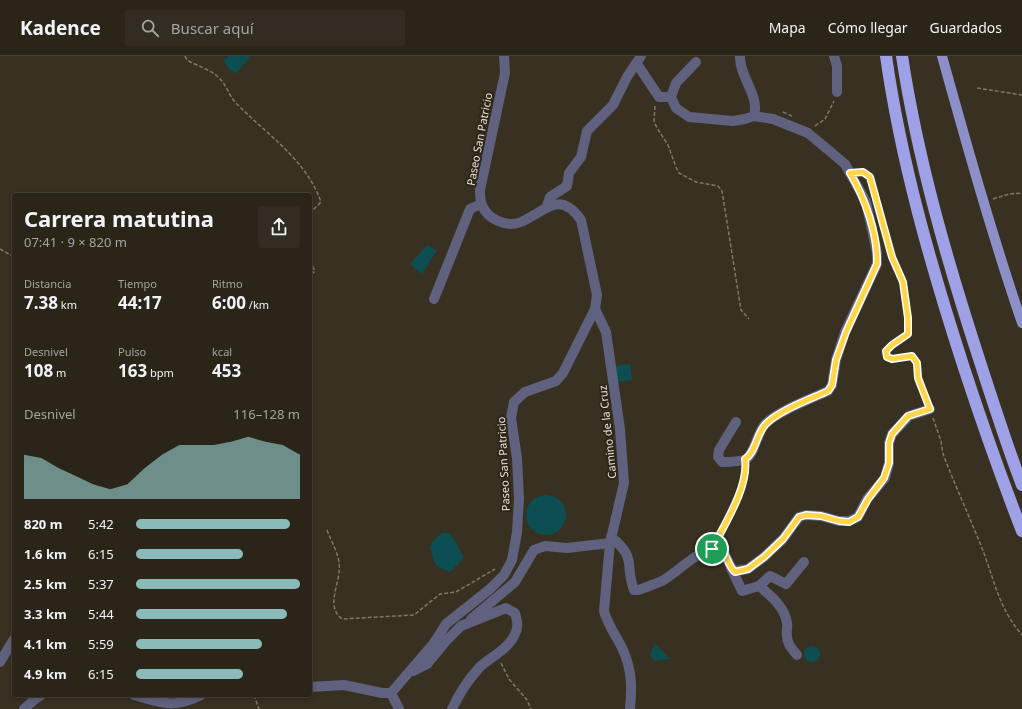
<!DOCTYPE html>
<html lang="es">
<head>
<meta charset="utf-8">
<style>
  body { margin:0; font-family:"Noto Sans",sans-serif; background:#322c22; color:#f1f3f6; height:100vh; display:flex; flex-direction:column; font-size:15px; white-space:nowrap }
  * { box-sizing:border-box; margin:0 }
  p { font-size:13px; color:#a5a4a2 }
  .icon { flex:none; width:22px; height:22px; fill:none; stroke:currentColor; stroke-width:2; stroke-linecap:round; stroke-linejoin:round }
  .map { position:relative; flex:1; overflow:hidden }
  .side { position:absolute; left:12px; top:137px; width:300px; height:504px; display:flex; flex-direction:column; background:#2a2419; border-radius:4px; box-shadow:0 2px 6px #0003,0 0 0 1px #464138 }
  .side>* { flex:none }
  .pin { position:absolute; display:grid; place-items:center; width:34px; height:34px; color:#fff; margin:-17px; border:2px solid #fff; border-radius:50%; box-shadow:0 1px 4px #0007 }
  .round { display:grid; place-items:center; flex:none; width:42px; height:42px; border-radius:4px; background:#322c22 }
  .summary { display:flex; align-items:center; justify-content:space-between; height:68px; padding:0 12px }
  h1 { font-size:22px; font-weight:700; line-height:30px }
  .stats { display:grid; grid-template-columns:repeat(3,1fr); gap:6px; height:68px; padding:4px 12px }
  .stats div { display:grid; align-content:center }
  .stats b { font-size:17px; font-weight:700 }
  .stats small { font-size:11px; font-weight:400 }
  .stats p { font-size:11px }
  .chart { height:112px; padding:8px 12px }
  .chart p { display:flex; justify-content:space-between }
  .chart svg { width:100%; height:72px; margin-top:4px; fill:#8bbbb9; opacity:.7 }
  ul { padding:0 12px; list-style:none; font-size:13px }
  li { display:grid; grid-template-columns:64px 48px 1fr; align-items:center; height:30px }
  li i { height:10px; border-radius:5px; background:#8bbbb9 }
  header { display:flex; align-items:center; gap:24px; box-sizing:border-box; height:56px; padding:0 20px; background:#2a2419; border-bottom:1px solid #464138 }
  header strong { font-size:19px }
  nav { display:flex; gap:22px; margin-inline-start:auto; font-size:14px }
  .search { width:280px; height:36px; background:#322c22; display:flex; align-items:center; gap:10px; box-sizing:border-box; padding:0 14px; border-radius:4px; color:#a5a4a2; font-size:15px }
  .map>svg:first-child { display:block }
  .water { fill:#0c4e52 }
  .lines { fill:none; stroke-linecap:round; stroke-linejoin:round }
  .path { stroke:#7f776b; stroke-width:1.5; stroke-dasharray:4 2; stroke-linecap:butt }
  .minor { stroke:#5f617e; stroke-width:10 }
  .major { stroke:#8d8fc9; stroke-width:10 }
  .highway { stroke:#9fa1e7; stroke-width:12 }
  .route-casing { stroke:#fff; stroke-width:8 }
  .route { stroke:#ffd54a; stroke-width:5 }
  .labels { text-anchor:middle; dominant-baseline:central; stroke-width:4; stroke-linejoin:round; paint-order:stroke }
  .street-label { font-size:11px; fill:#eae4db; stroke:#2e2618 }
</style>
</head>
<body>
<header>
<strong>Kadence</strong>
<div class="search"><svg class="icon" aria-label="search" viewBox="0 0 24 24"><circle cx="10" cy="10" r="6"/><path d="M15 15l6 6"/></svg>Buscar aquí</div>
<nav><a>Mapa</a><a>Cómo llegar</a><a>Guardados</a></nav>
</header>
<div class="map">
<svg width="1022" height="653" viewBox="0 0 1022 653">
  <rect width="100%" height="100%" fill="#383021"/>
  <g class="water">
    <path d="M228 0H249V2L237 17C232 16 226 10 224 5Z"/>
    <polygon points="427,189 437,194 422,218 410,208"/>
    <polygon points="630,308 632,324 617,326 615,310"/>
    <circle cx="546" cy="459" r="20"/>
    <path d="M442 477H449L453 481 464 502 450 516C433 510 435 508 430 492L433 485Z"/>
    <polygon points="655,587 670,603 654,605 650,599"/>
    <circle cx="812" cy="598" r="8"/>
  </g>
  <g class="lines">
    <g class="path">
      <path d="M185 0 187 4C197 10 209 13 217 20 227 28 228 39 236 47 267 79 306 103 321 146L310 157"/>
      <polyline points="977,32 1022,39"/>
      <polyline points="655,50 654,65 657,72 668,89 676,111 679,117 696,126 718,130 722,135 741,254 749,263"/>
      <polyline points="783,56 794,61"/>
      <polyline points="815,70 825,63 834,45"/>
      <polyline points="860,116 863,116 870,121 892,201 903,226 908,262 908,278 892,289 886,295 887,301 892,303 912,300 917,307 918,322 927,344"/>
      <polyline points="993,143 1009,138 1022,137"/>
      <polyline points="0,193 14,201"/>
      <polyline points="310,205 315,215 310,220"/>
      <path d="M933 362 941 385 943 398C956 432 972 466 985 500 996 531 1000 553 1022 579"/>
      <path d="M327 474C331 485 338 496 339 507 342 526 324 549 342 563L414 559 440 538 456 536 495 513"/>
      <polyline points="716,484 741,435 746,413"/>
      <polyline points="501,607 509,623 527,644 531,653"/>
      <polyline points="254,639 259,653"/>
    </g>
    <g class="minor">
      <path d="M504 0 505 17 480 134C480 139 480 144 482 149 487 163 507 172 521 166 545 156 559 133 581 164L597 239 595 253 606 276 620 373 624 427 610 487 604 555C608 570 617 581 623 594 632 614 632 632 630 653"/>
      <polyline points="834,0 837,10 837,36"/>
      <polyline points="637,8 659,41 671,41 676,27 696,6"/>
      <path d="M671 41 676 52 689 61 733 65 745 63 754 60C760 39 739 21 740 0"/>
      <polyline points="547,150 550,141 567,130 569,117 581,101 587,75 613,49 627,21 641,0"/>
      <polyline points="434,243 470,153 481,148"/>
      <path d="M736 366 719 394 718 401 722 406C729 406 739 406 746 403 754 399 757 377 765 368 778 355 810 343 828 335L832 329 836 304 845 276 877 208V197L866 146 845 108 808 77 773 63 754 60"/>
      <path d="M611 481C638 503 624 508 634 534H639C646 531 655 528 662 525 682 514 696 492 722 494 728 501 728 510 735 515L748 513 764 501 783 483 799 461 806 459 821 460 839 465H849L858 461 867 443 885 422 889 407V387L892 378 909 360 930 353"/>
      <polyline points="731,512 742,535 759,530 770,520 786,528 804,506"/>
      <path d="M759 530C770 539 785 551 787 567 788 571 786 575 787 580 787 588 792 593 797 599"/>
      <polyline points="471,563 515,526 534,494 545,490 567,492 610,487"/>
      <polyline points="0,606 14,583"/>
      <path d="M413 615 427 608 446 585 461 570 506 552 515 557C517 564 519 571 515 578 509 593 490 601 479 612 468 624 459 638 452 653"/>
      <polyline points="310,631 344,629 382,637 391,637 434,587 446,568 490,533 504,519 512,504 517,476 519,443 517,402 511,362 514,346 525,336 556,325 563,317 595,253"/>
      <polyline points="391,637 399,653"/>
      <path d="M134 639C162 647 173 653 201 639"/>
      <polyline points="24,653 35,643 41,639"/>
    </g>
    <path class="major" d="M942 0C967 90 992 179 1022 267"/>
    <g class="highway">
      <path d="M886 0C901 106 931 210 964 312 982 367 1001 421 1022 475"/>
      <path d="M902 0C918 105 948 208 981 309 994 349 1007 390 1022 429"/>
    </g>
  </g>
  <g class="lines">
    <defs>
      <path id="route" d="M863 116 870 121 892 201 903 226 908 262V278L892 289 886 295 887 301 892 303 912 300 917 307 918 322 930 353 908 360 892 378 889 387V407L884 422 868 443 858 461 849 466 839 465 821 460 806 459 799 461 783 483 764 501 748 513 735 516C728 510 728 501 722 494L712 493C724 469 749 431 745 403 756 396 756 379 765 369 777 355 811 343 828 335L832 329 836 304 846 276 877 208C878 179 865 142 850 117Z"/>
    </defs>
    <use href="#route" class="route-casing"/>
    <use href="#route" class="route"/>
  </g>
  <g class="labels">
    <g class="street-label">
      <text transform="translate(479 83) rotate(-79)">Paseo San Patricio</text>
      <text transform="translate(607 376) rotate(-96)">Camino de la Cruz</text>
      <text transform="translate(503 408) rotate(-93)">Paseo San Patricio</text>
    </g>
  </g>
</svg>
<div class="pin" style="left:712px;top:493px;background:#1e9e55"><svg class="icon" aria-label="arrive" viewBox="0 0 24 24"><path d="M6 21V4h12l-3 4 3 4H6"/></svg></div>
<section class="side">
<div class="summary"><div><h1>Carrera matutina</h1><p>07:41 · 9 × 820 m</p></div><a class="round"><svg class="icon" aria-label="share" viewBox="0 0 24 24"><path d="M12 15V3M7 8l5-5 5 5M5 13v7h14v-7"/></svg></a></div>
<div class="stats">
<div><p>Distancia</p><b>7.38<small> km</small></b></div>
<div><p>Tiempo</p><b>44:17</b></div>
<div><p>Ritmo</p><b>6:00<small> /km</small></b></div>
</div>
<div class="stats">
<div><p>Desnivel</p><b>108<small> m</small></b></div>
<div><p>Pulso</p><b>163<small> bpm</small></b></div>
<div><p>kcal</p><b>453</b></div>
</div>
<div class="chart"><p><span>Desnivel</span>116–128 m</p>
<svg viewBox="0 0 160 44" preserveAspectRatio="none"><path d="M0 44V17L10 19L20 25L30 30L40 35L50 38L60 35L70 25L80 17L90 11L100 11L110 11L120 9L130 6L140 9L150 11L160 17V44z"/></svg>
</div>
<ul>
<li><b>820 m</b>5:42<i style="width:94%"></i></li>
<li><b>1.6 km</b>6:15<i style="width:65%"></i></li>
<li><b>2.5 km</b>5:37<i style="width:100%"></i></li>
<li><b>3.3 km</b>5:44<i style="width:92%"></i></li>
<li><b>4.1 km</b>5:59<i style="width:77%"></i></li>
<li><b>4.9 km</b>6:15<i style="width:65%"></i></li>
</ul>
</section>
</div>
</body>
</html>
